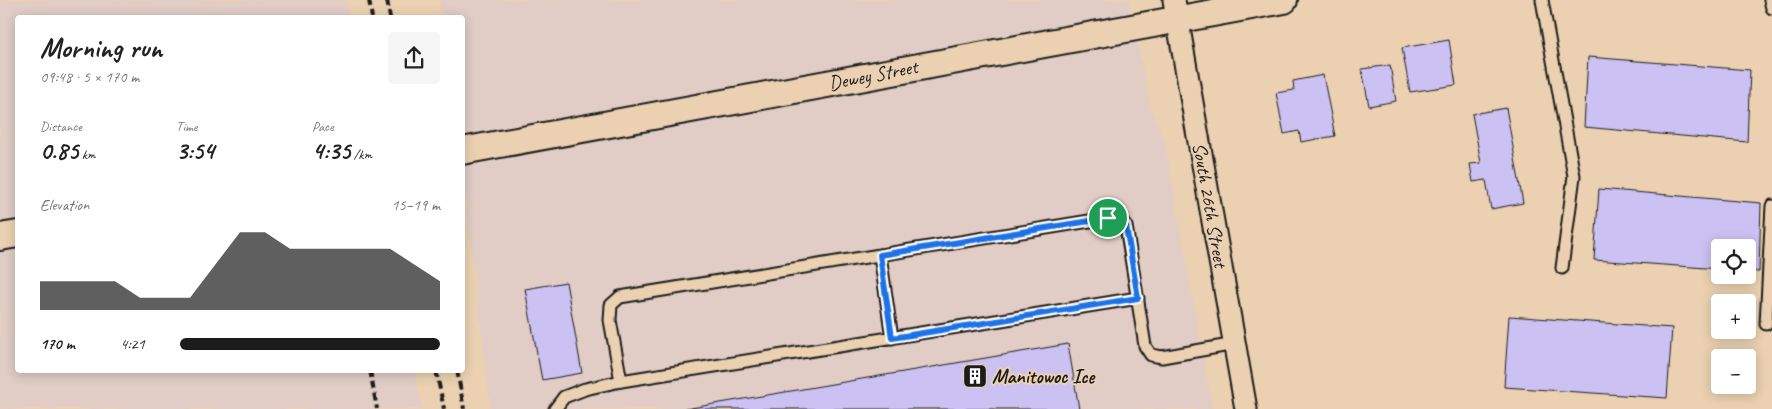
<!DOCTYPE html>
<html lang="en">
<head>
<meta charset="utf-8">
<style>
  body { margin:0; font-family:Caveat,sans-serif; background:#f6f6f6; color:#222; height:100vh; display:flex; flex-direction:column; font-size:19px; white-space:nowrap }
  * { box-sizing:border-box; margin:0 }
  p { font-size:16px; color:#767676 }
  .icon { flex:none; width:28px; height:28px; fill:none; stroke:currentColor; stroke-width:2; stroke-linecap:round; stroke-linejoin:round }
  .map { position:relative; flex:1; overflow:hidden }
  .panel { position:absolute; left:15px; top:15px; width:450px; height:358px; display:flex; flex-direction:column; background:#fff; border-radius:5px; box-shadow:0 2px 12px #0003 }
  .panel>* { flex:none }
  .buttons { position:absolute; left:1711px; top:239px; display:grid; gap:10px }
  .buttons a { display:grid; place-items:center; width:45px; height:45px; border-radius:5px; background:#fff; box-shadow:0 2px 12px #0003; font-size:25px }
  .pin { position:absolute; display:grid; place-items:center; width:42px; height:42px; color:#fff; margin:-21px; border:2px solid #fff; border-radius:50%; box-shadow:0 1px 5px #0007 }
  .round { display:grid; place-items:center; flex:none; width:52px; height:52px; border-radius:5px; background:#f6f6f6 }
  .head { display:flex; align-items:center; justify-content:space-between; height:85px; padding:0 25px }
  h1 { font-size:28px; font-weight:800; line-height:38px }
  .figures { display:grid; grid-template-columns:repeat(3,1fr); gap:8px; height:85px; padding:5px 25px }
  .figures div { display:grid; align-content:center }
  .figures b { font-size:25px; font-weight:800 }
  .figures small { font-size:14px; font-weight:400 }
  .figures p { font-size:14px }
  .chart { height:140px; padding:10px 25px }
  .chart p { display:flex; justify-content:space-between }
  .chart svg { width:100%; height:90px; margin-top:5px; fill:#1c1c1c; opacity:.7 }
  ul { padding:0 25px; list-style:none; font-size:16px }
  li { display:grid; grid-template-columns:80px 60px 1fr; align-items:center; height:38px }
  li i { height:12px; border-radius:6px; background:#1c1c1c }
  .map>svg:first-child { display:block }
  .built { fill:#e1ccc6 }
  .building { fill:#cbc1f3; stroke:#1c1c1c }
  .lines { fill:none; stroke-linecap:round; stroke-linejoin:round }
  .service-casing { stroke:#1c1c1c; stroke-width:15 }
  .minor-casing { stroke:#1c1c1c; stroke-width:25 }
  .tertiary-casing { stroke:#1c1c1c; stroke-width:30 }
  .service { stroke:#ebd1b2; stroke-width:11 }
  .minor { stroke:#ebd1b2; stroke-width:21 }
  .tertiary { stroke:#ebd1b2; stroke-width:26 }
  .rail { stroke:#1c1c1c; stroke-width:4; stroke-dasharray:8 4; stroke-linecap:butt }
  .route-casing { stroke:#fff; stroke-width:10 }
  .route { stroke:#1a73e8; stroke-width:6 }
  .labels { text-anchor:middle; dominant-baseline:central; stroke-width:4; stroke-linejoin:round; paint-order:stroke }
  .street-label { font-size:20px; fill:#1c1c1c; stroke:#ebd1b2 }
  .poi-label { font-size:20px; font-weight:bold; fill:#1c1c1c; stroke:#ebd1b2; text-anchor:start }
</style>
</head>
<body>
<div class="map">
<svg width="1772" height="409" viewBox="0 0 1772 409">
  <rect width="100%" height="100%" fill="#ebd1b2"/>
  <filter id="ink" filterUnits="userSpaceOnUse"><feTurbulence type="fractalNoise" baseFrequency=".02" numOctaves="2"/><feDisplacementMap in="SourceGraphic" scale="10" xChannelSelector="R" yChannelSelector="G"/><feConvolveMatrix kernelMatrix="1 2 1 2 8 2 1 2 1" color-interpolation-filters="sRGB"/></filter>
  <g filter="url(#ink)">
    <g class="built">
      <polygon points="0,0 346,0 349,17 18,18 18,370 414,370 422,409 0,409"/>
      <polygon points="440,0 1128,0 1150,106 1165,144 1212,409 491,409 463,183 462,18 442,17"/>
    </g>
    <g class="building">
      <polygon points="1449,40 1456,85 1410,92 1402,48"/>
      <polygon points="1588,57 1750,70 1747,142 1584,127"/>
      <polygon points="1390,65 1396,101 1369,106 1362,69"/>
      <polygon points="1323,75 1335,136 1301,142 1299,131 1284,134 1276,93 1294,90 1293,81"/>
      <polygon points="1506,108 1523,203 1491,209 1486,180 1473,182 1470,164 1481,163 1472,114"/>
      <polygon points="1599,189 1761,203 1759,272 1748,271 1748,248 1720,248 1720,269 1594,260"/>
      <polygon points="566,282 582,373 542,380 525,289"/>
      <polygon points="1509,316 1672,328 1667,398 1504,387"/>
      <polygon points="1068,344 1079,409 685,409"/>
    </g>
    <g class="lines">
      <defs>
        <g id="service">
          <polyline points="1542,0 1574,176 1562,268"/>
          <polyline points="1770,0 1772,8"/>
          <polyline points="880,255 892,338"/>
          <polyline points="1766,324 1772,206"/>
          <polyline points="621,381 610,320 611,305 620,297 1108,218 1120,219 1126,226 1145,346 1151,355 1162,357 1235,344"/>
          <polyline points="555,409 564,397 585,389 621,381 1138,298"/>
        </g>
        <polyline id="minor" points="1174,0 1246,409"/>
        <g id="tertiary">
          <polyline points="462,151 1284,0"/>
          <polyline points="0,237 18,234"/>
        </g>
      </defs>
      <use href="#service" class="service-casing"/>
      <use href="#minor" class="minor-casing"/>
      <use href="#tertiary" class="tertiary-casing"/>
      <use href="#service" class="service"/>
      <use href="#minor" class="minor"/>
      <use href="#tertiary" class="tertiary"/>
      <g class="rail">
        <polyline points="369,0 372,18"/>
        <polyline points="387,0 390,18"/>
        <polyline points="370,370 377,409"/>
        <polyline points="436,370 444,409"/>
        <polyline points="457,370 464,409"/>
      </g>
    </g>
  </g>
  <g class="lines" filter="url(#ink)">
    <defs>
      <polygon id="route" points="1108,218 1120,220 1126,226 1138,298 892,338 880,255"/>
    </defs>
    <use href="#route" class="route-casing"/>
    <use href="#route" class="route"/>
  </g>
  <defs>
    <symbol id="building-square" viewBox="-11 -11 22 22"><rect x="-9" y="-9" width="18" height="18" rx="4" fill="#1c1c1c" stroke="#ebd1b2"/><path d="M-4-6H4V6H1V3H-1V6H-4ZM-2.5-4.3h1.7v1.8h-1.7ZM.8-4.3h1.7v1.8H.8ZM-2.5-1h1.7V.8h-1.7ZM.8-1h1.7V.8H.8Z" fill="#fff"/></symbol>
  </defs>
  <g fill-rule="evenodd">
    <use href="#building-square" x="961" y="362" width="28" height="28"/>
  </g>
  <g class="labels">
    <g class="street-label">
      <text transform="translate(873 75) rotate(-11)">Dewey Street</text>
      <text transform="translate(1210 205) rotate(80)">South 26th Street</text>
    </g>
    <g class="poi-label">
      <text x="992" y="376">Manitowoc Ice</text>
    </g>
  </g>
</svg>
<div class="buttons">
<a><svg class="icon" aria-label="locate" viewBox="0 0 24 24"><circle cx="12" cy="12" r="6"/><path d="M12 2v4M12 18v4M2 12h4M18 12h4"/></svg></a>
<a>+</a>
<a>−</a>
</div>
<div class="pin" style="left:1108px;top:218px;background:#1e9e55"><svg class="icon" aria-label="arrive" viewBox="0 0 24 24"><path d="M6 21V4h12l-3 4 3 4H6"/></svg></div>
<section class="panel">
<div class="head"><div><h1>Morning run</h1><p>09:48 · 5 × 170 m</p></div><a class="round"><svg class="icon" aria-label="share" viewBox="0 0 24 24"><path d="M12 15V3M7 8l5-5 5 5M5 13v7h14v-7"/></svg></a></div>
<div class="figures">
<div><p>Distance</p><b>0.85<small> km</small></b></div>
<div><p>Time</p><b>3:54</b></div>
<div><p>Pace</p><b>4:35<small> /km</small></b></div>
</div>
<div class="chart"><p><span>Elevation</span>15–19 m</p>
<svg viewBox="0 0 160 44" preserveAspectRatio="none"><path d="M0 44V30L10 30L20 30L30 30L40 38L50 38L60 38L70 22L80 6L90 6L100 14L110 14L120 14L130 14L140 14L150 22L160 30V44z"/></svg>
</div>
<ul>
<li><b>170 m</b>4:21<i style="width:100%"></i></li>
</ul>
</section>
</div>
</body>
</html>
